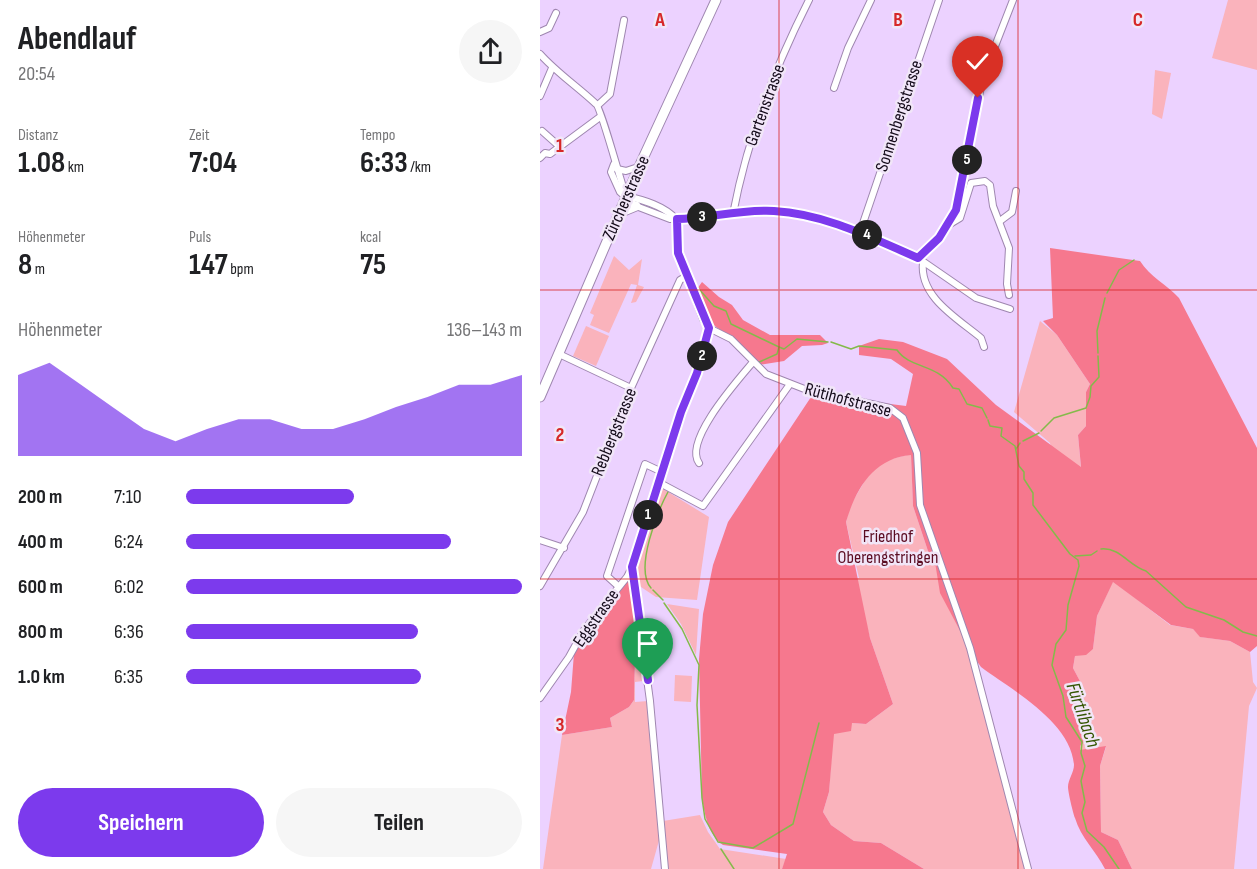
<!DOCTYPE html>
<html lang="de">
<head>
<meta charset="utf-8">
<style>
  body { margin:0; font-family:"Sofia Sans Condensed",sans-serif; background:#f6f6f6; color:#202124; height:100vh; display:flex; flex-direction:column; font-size:22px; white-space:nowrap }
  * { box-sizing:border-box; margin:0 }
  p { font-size:20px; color:#757577 }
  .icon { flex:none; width:33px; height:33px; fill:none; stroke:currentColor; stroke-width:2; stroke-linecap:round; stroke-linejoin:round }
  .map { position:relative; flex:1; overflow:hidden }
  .sheet { display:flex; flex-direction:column; background:#fff; width:540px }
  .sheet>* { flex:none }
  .pin { position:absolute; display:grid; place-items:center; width:51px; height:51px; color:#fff; margin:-62px -26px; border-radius:50% 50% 50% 0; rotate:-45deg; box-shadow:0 0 6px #0007 }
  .pin .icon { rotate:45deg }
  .km { position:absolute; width:30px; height:30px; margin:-15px; border-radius:50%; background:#222; color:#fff; font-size:16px; line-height:30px; text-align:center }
  .round { display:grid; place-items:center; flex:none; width:63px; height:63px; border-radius:32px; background:#f6f6f6 }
  .headline { display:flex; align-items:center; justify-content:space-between; height:102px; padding:0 18px }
  h1 { font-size:33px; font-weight:700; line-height:45px }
  .metrics { display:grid; grid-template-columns:repeat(3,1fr); gap:9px; height:102px; padding:6px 18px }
  .metrics div { display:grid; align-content:center }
  .metrics b { font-size:30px; font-weight:700 }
  .metrics small { font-size:16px; font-weight:400 }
  .metrics p { font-size:16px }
  .chart { height:168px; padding:12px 18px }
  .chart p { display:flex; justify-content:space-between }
  .chart svg { width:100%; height:108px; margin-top:6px; fill:#7c3aed; opacity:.7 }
  .cta { display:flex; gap:12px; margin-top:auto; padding:12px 18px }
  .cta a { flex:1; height:69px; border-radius:36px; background:#7c3aed; color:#fff; font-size:24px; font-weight:700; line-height:69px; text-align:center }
  .cta a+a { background:#f6f6f6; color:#202124 }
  ul { padding:0 18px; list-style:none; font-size:20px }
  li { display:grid; grid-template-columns:96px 72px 1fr; align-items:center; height:45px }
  li i { height:15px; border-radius:8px; background:#7c3aed }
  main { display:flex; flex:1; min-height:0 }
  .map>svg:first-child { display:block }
  .green { fill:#fab3bc }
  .forest { fill:#f6788e }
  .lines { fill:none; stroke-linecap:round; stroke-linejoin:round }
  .stream { stroke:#84ba4a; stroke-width:1.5 }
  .street-casing { stroke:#9f87b0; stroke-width:8 }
  .secondary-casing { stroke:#9f87b0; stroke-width:11 }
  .street { stroke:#fff; stroke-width:6 }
  .secondary { stroke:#fff; stroke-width:9 }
  .route-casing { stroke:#fff; stroke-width:12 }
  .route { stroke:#7c3aed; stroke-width:8 }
  .grid { fill:none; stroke:#d62828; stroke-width:1.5; stroke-opacity:0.55 }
  .labels { text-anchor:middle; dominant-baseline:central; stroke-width:5; stroke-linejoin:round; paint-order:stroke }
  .street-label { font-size:18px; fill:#140b1a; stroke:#f1e6f8 }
  .park-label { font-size:18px; fill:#5b0c22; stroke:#f1e6f8 }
  .water-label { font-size:20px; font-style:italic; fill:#345602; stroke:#f1e6f8 }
  .grid-label { font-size:20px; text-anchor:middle; font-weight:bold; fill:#d62828; stroke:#f1e6f8; stroke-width:5; stroke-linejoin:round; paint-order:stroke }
</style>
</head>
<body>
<main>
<section class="sheet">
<div class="headline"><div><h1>Abendlauf</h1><p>20:54</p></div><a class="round"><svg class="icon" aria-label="share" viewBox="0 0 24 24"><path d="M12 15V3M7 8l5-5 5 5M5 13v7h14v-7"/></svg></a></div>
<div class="metrics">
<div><p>Distanz</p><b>1.08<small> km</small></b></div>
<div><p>Zeit</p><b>7:04</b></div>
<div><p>Tempo</p><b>6:33<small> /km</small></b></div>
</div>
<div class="metrics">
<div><p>Höhenmeter</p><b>8<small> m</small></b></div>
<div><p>Puls</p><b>147<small> bpm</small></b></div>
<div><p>kcal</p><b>75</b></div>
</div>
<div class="chart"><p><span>Höhenmeter</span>136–143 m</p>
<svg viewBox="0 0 160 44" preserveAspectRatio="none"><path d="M0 44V11L10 6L20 15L30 24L40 33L50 38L60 33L70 29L80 29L90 33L100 33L110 29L120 24L130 20L140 15L150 15L160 11V44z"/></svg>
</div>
<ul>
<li><b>200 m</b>7:10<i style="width:50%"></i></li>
<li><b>400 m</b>6:24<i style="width:79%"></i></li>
<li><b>600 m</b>6:02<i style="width:100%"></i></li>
<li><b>800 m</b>6:36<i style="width:69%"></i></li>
<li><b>1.0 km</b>6:35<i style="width:70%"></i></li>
</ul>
<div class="cta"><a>Speichern</a><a>Teilen</a></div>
</section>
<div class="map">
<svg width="717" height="869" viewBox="0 0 717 869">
  <rect width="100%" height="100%" fill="#ecd2ff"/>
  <g class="green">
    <polygon points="688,0 717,0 717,70 672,58"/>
    <polygon points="615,70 631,73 622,119 612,114"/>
    <polygon points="74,256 89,270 102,259 98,285 104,287 96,302 91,303 97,285 91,284 69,333 50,325 54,315 50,313"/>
    <polygon points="500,321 517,335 550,384 546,392 546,426 538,435 541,468 517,472 510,443 474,412"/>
    <polygon points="46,326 69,336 56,366 33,356"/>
    <polygon points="371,454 373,506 390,557 394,556 428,648 486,869 384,869 341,843 314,841 291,825 283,812 289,792 293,733 312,723 326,724 353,704 330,638 314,578 319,578 306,522 310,506 330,472 347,460"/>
    <polygon points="120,487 169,517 157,600 116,597 98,585 98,564"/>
    <polygon points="573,581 630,625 653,629 661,637 690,641 710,652 713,682 717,688 709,706 694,869 592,869 578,840 561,832 560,766 566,747 540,751 540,746 553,733 542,706 542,685 533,668 535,656 553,649 557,616"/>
    <polygon points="127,604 159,609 156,655 141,624"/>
    <polygon points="96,617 103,681 95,682 95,702 108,701 120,837 111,869 3,869 22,735 72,727 70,718 89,707 94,700"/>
    <polygon points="135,675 152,676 151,702 134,701"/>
    <polygon points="160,815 168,832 180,849 246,859 242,869 126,869 123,821"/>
  </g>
  <g class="forest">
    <path d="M510 248 600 261C610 277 626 284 639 298L717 448V646L710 652 690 641 660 637 653 629 631 625 573 582 557 616 553 649 546 655 535 656 533 668 542 685V706L553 734 540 746V750L566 746 560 766 561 832 578 840 592 869H565C556 851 541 838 535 818 533 813 528 792 528 787 528 780 534 772 534 765 531 722 472 690 441 667L434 657 400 593 394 556 390 557 373 506 371 455C334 458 316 488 306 522L330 638 353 704 326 724 312 723 311 731 294 734 289 792 283 812 291 825 314 841 341 843 384 869H242L247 854 183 845C168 835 165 815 162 798L159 659 163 614 173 565 188 522 273 394 366 406 373 374 351 359 319 355V346L339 339 363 342 407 359 456 405 541 467 538 435 546 426V392L550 384 517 335 503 321 513 318Z"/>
    <polygon points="162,282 179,297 192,305 203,320 230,335 280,335 288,343 282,345 262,346 244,361 218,365 198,342 169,322 157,289"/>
    <polygon points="88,579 92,583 96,617 94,700 89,707 70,718 72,727 22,735 31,692 34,653 53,623"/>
  </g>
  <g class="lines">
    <g class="stream">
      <polyline points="158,288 174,306 186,311 191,324 239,347 244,349 257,339 288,342"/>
      <polyline points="567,293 579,270 594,260"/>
      <path d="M291 342 311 349 319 346 357 350C370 369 397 363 413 388L419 389 427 404 442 408 447 418"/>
      <polyline points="558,353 557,331 565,298"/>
      <polyline points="217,363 237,354 239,347"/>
      <polyline points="448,420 450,426 462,428 461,436 475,446 479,466 484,472 484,479 493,493 493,505 530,554 538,560 539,566 528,605 526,630 516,644 512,665 523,696 526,717 542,742 541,753 545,766 541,781 545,802 542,813 547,831 564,847 579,869"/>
      <polyline points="501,431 514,418 546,408 550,397 551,386 559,377 558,356"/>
      <polyline points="483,441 499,433"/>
      <polyline points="476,449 480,443"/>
      <path d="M561 549C580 547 589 566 606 571L646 607 684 620 703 632 717 636"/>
      <polyline points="535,556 551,555 557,551"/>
      <path d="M111 588C94 569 118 510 129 490"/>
      <polyline points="113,590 123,600"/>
      <polyline points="124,603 142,629 159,665 157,705 162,798 165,819 178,842 213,848 253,824 279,723"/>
      <polyline points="181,849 194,869"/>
    </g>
    <defs>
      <g id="street">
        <polyline points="0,32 9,28 16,13"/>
        <path d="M0 54C17 73 38 87 56 104 61 108 81 183 86 196"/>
        <polyline points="294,88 308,48 331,0"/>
        <polyline points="0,96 12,68"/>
        <polyline points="58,105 70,94 84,20"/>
        <polyline points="2,131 20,147"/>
        <polyline points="0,158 5,153 10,154 60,117"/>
        <polyline points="74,164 71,172 80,192 96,206 130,219 233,211 291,221 378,258 436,298 470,309"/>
        <polyline points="77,169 86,171 98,167"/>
        <path d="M86 196C104 200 125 206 137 220L138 253 163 319 169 328 191 339 226 374 267 390 350 408 363 418 377 453 380 505 430 648 488 869"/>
        <path d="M193 214C207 140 235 67 269 0"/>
        <polyline points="460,221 472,212 476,191"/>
        <polyline points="410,224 420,218 431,183 445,181 450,185 453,206 469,248 467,284 469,295"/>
        <polyline points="320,232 399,0"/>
        <polyline points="378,258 399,238 416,211 443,77 473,0"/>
        <path d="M383 262C379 297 417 318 441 338L444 347"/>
        <polyline points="19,354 91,388"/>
        <path d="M159 463C143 441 198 380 213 362"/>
        <polyline points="118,482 163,506 250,384"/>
        <polyline points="0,540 24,548"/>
        <polyline points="92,567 110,701 125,869"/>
        <polyline points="0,586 43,512 91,388 140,280 145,277"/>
        <polyline points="78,586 67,576 105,464 122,472"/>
        <polyline points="0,698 29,657 44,630 87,577 96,559 141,412 157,373 169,328"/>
      </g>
      <g id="secondary">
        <polyline points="79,213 96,206"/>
        <polyline points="0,397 99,167 176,0"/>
      </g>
    </defs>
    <use href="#street" class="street-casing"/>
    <use href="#secondary" class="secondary-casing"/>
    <use href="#street" class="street"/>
    <use href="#secondary" class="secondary"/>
  </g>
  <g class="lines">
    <defs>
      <path id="route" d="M108 680 92 567 141 412 157 373 169 328 138 253 137 219C169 218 202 209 234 211 286 214 332 238 378 258L399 238 416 210 438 98"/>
    </defs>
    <use href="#route" class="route-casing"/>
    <use href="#route" class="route"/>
  </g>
  <path class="grid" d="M239 0V869M478 0V869M0 290H717M0 579H717"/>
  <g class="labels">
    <g class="street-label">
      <text transform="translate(225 105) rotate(-70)">Gartenstrasse</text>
      <text transform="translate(359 116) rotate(-72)">Sonnenbergstrasse</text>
      <text transform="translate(86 198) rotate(-66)">Zürcherstrasse</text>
      <text transform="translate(308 400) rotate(15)">Rütihofstrasse</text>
      <text transform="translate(74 432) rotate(-68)">Rebbergstrasse</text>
      <text transform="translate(56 618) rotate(-55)">Eggstrasse</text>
    </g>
    <g class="park-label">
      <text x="348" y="536">Friedhof<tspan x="348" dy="21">Oberengstringen</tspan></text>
    </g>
    <g class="water-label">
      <text transform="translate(543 715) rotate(71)">Fürtlibach</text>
    </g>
  </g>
  <g class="grid-label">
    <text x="120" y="26">A</text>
    <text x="358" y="26">B</text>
    <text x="598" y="26">C</text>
    <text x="20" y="152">1</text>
    <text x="20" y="441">2</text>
    <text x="20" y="731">3</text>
  </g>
</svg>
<div class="pin" style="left:108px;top:680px;background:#1e9e55"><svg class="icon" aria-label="arrive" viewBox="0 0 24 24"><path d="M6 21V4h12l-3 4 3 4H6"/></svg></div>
<div class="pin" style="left:438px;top:98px;background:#d93025"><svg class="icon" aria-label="check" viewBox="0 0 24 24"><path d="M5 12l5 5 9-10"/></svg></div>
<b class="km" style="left:108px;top:515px">1</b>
<b class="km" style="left:162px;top:356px">2</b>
<b class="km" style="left:162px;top:217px">3</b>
<b class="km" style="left:327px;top:235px">4</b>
<b class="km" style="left:427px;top:160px">5</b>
</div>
</main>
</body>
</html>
